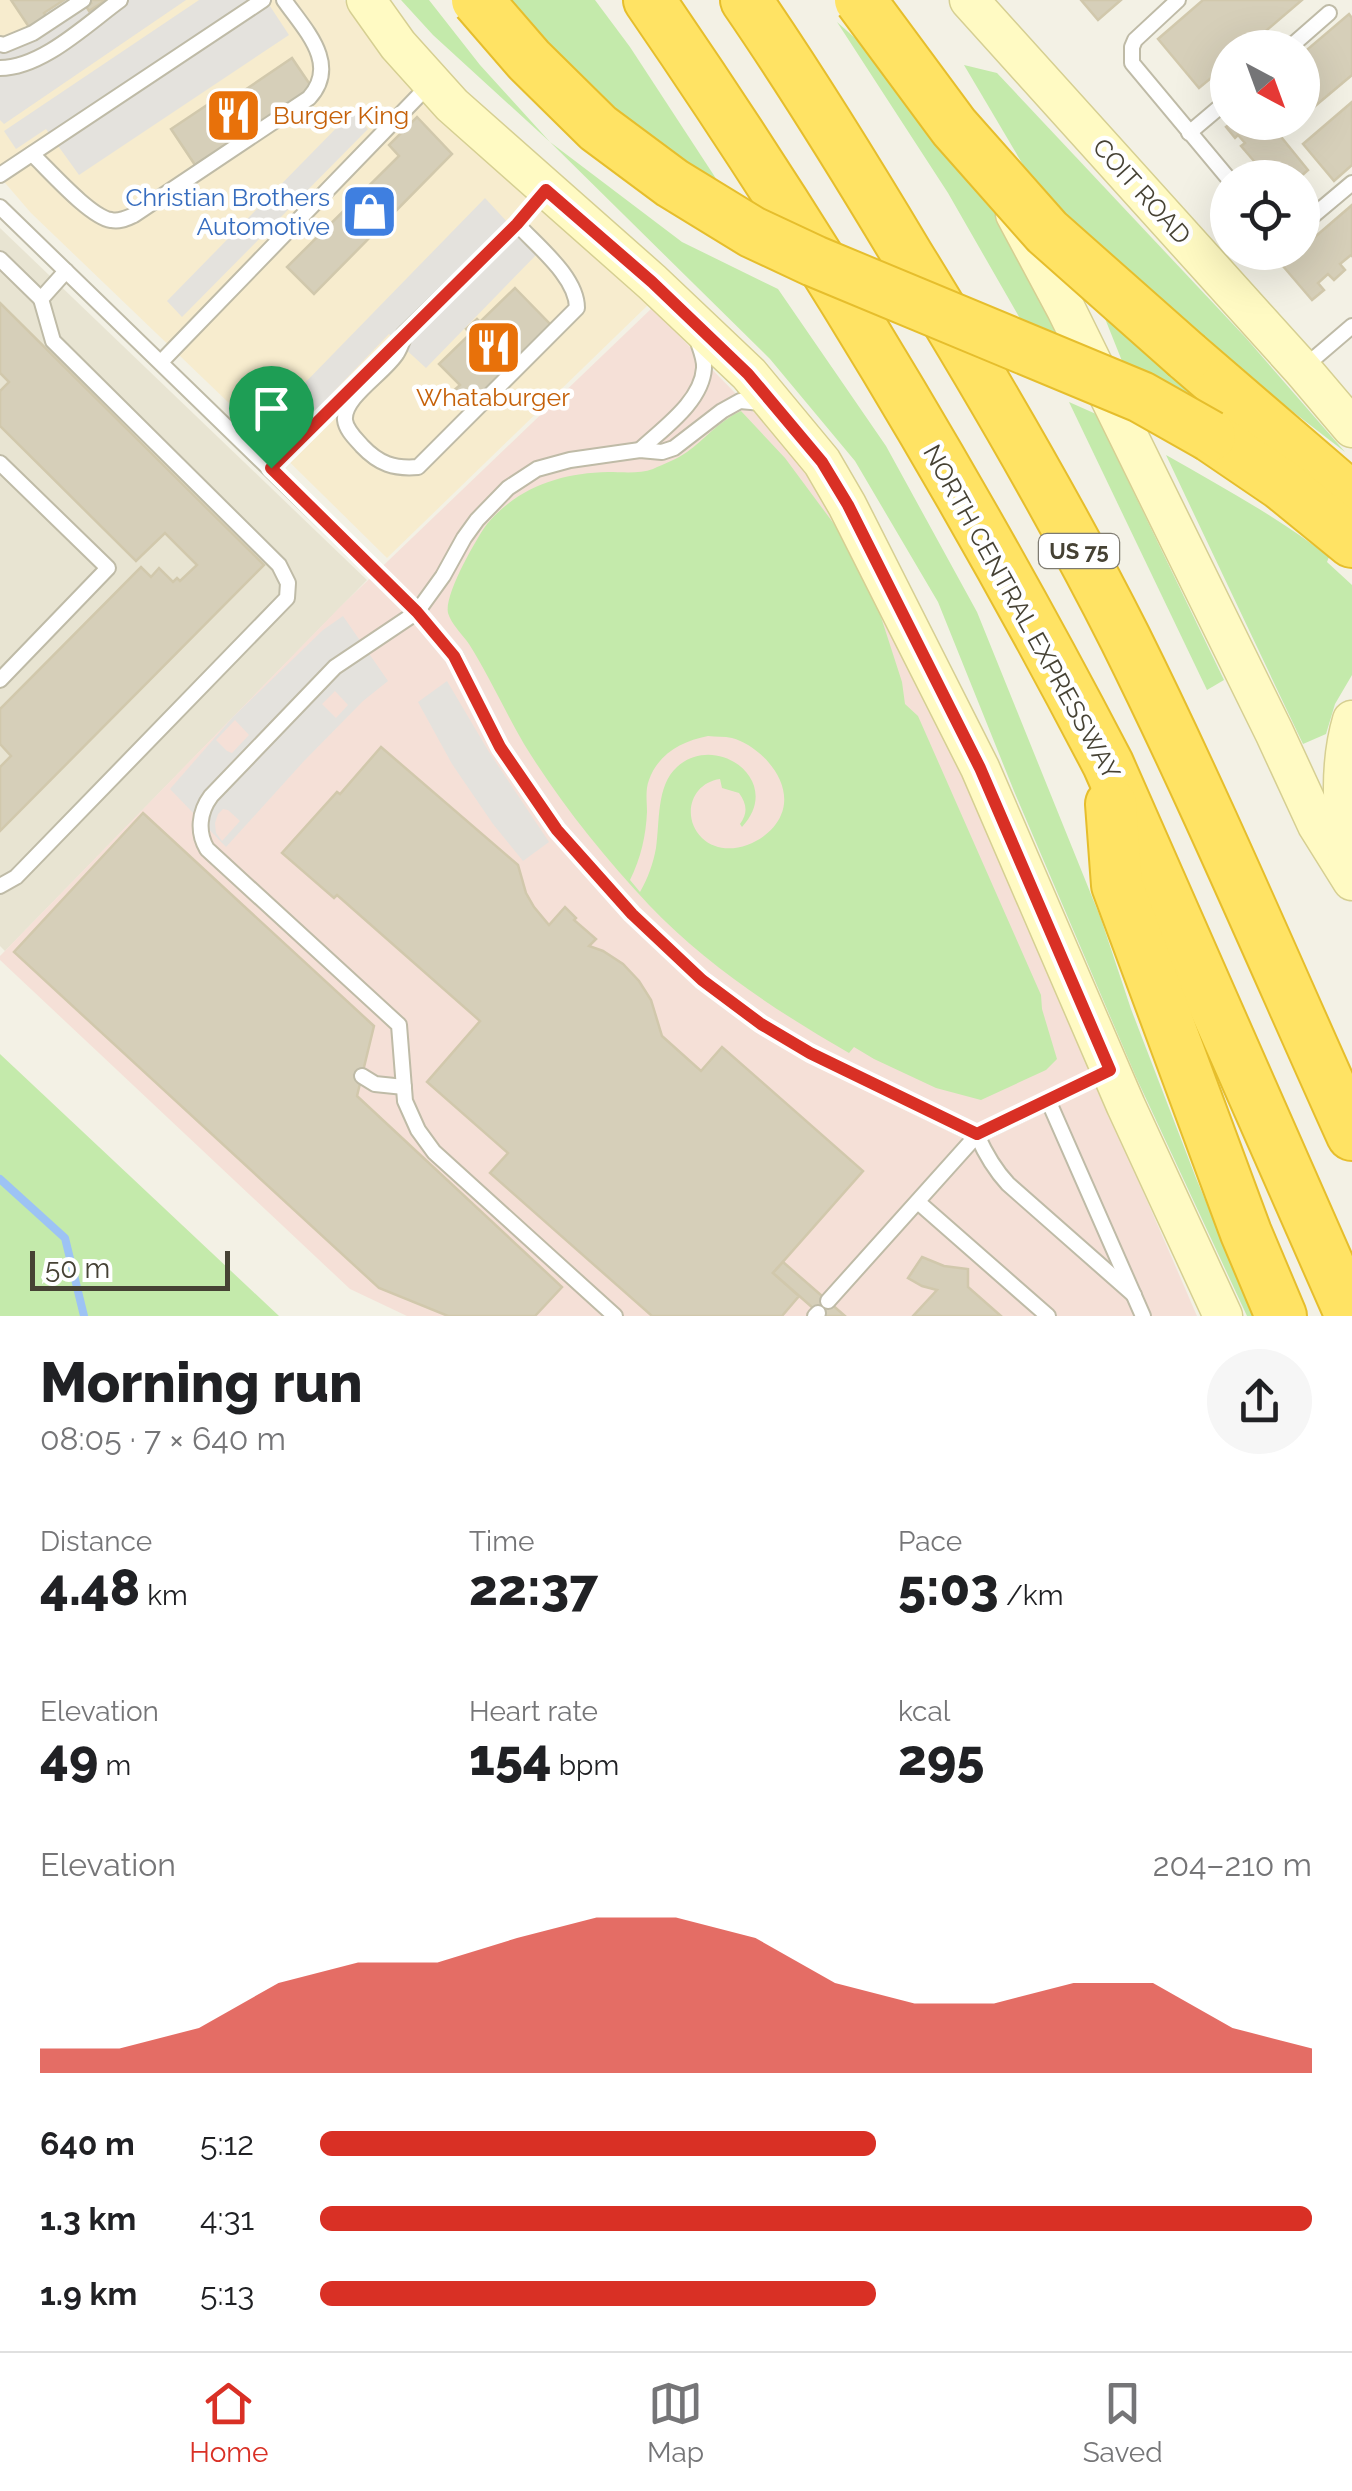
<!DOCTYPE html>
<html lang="en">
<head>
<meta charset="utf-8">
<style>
  body { margin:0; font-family:Raleway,sans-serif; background:#f6f6f6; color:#202124; height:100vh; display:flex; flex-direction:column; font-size:38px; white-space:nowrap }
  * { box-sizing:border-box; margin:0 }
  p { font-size:32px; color:#757577 }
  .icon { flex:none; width:55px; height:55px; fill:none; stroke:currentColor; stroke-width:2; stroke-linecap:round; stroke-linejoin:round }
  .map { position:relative; height:1316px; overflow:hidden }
  .details { display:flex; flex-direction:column; background:#fff; flex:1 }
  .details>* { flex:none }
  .needle { width:65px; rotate:139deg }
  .buttons { position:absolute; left:1210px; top:30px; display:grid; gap:20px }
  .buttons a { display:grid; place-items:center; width:110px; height:110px; border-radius:50%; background:#fff; box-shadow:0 10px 40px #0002; font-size:50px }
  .scale { position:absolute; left:30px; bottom:25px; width:200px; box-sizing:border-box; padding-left:10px; border:5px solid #464234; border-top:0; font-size:28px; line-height:35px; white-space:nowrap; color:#464234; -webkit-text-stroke:8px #fff; paint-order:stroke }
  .pin { position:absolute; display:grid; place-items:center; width:85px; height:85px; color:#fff; margin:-102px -42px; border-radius:50% 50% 50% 0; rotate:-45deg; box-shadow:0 0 10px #0007 }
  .pin .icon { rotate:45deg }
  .round { display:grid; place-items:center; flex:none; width:105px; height:105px; border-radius:52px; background:#f6f6f6 }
  .summary { display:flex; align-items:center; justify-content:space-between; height:170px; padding:0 40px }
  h1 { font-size:55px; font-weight:800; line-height:75px }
  .metrics { display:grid; grid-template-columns:repeat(3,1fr); gap:15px; height:170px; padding:10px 40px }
  .metrics div { display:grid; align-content:center }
  .metrics b { font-size:50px; font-weight:800 }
  .metrics small { font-size:28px; font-weight:400 }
  .metrics p { font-size:28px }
  .chart { height:280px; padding:20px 40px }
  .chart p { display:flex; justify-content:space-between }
  .chart svg { width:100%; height:180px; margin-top:10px; fill:#d93025; opacity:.7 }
  ul { padding:0 40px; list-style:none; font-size:32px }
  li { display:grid; grid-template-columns:160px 120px 1fr; align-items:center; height:75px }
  li i { height:25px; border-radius:12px; background:#d93025 }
  .tab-bar { display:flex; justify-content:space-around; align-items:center; height:140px; border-top:2px solid #e0e0e0; background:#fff; font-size:28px; color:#757577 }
  .tab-bar a { display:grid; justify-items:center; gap:5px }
  .tab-bar .on { color:#d93025 }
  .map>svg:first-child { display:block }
  .residential { fill:#e8e4d2 }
  .commercial { fill:#f7ecce }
  .medical { fill:#f5e0d7 }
  .green { fill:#c4eaab; fill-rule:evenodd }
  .parking { fill:#e4e2dd; fill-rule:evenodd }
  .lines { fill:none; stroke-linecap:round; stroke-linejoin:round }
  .stream { stroke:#9dc3f4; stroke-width:8 }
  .building { fill:#d6cfb9; stroke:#d1c8ac; stroke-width:2.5 }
  .service-casing { stroke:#bfbba7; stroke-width:18 }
  .secondary-casing { stroke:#d6cf92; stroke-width:41 }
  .motorway-casing { stroke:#e6be2c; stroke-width:54 }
  .service { stroke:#fff; stroke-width:14 }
  .secondary { stroke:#fffac3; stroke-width:38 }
  .motorway { stroke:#ffe364; stroke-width:50 }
  .motorway-bridge-casing { stroke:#e6be2c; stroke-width:54; stroke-linecap:butt }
  .motorway-bridge { stroke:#ffe364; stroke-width:50 }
  .route-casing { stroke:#fff; stroke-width:20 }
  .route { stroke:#d93025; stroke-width:12 }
  .labels { text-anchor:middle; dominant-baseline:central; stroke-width:9; stroke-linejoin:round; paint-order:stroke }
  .shield { fill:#fff; stroke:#7e7b71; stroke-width:2.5 }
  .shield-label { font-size:22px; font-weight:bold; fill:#464234 }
  .food-label { font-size:25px; fill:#c56008; stroke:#fff; text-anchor:start }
  .street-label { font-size:25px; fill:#464234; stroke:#fff }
  .shop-label { font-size:25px; fill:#366cbe; stroke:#fff; text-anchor:end }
</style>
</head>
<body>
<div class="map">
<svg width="1352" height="1316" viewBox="0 0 1352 1316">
  <rect width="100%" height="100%" fill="#f3f1e5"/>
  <polygon class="residential" points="0,228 367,580 5,951 0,946"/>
  <polygon class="commercial" points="0,0 344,0 451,110 648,305 387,558 255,428 31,213 0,177"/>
  <polygon class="medical" points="652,308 790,449 820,488 879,582 1197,1316 407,1316 350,1289 0,960 0,956 341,606"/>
  <g class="green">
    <polygon points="401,0 429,0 480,65 550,142 682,242 778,289 886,446 977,612 1101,919 1131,1009 1196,1178 1254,1316 1247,1316 1136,1077 1014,791 938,602 855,461 770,359 550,142 433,35"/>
    <polygon points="496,0 595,0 630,47 730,200 619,126"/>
    <polygon points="837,22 864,46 987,198 1064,342 1026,329 948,193"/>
    <polygon points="964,65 997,73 1246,338 1345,452 1253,381 1104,258 1032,180"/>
    <polygon points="1100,306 1237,424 1124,366"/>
    <polygon points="1069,402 1096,414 1224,680 1207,690"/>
    <path d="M741 411 785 458 834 524 870 583 902 682 905 704 918 716 1041 995 1042 1009 1057 1059 1046 1070 981 1100 936 1088 874 1059 854 1047 849 1053C778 1012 706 965 649 905 603 856 559 801 524 744 511 722 500 699 488 677 482 666 476 655 469 644 463 635 451 624 448 613 444 595 476 539 487 524 518 487 561 473 608 472 622 472 640 474 653 469 664 464 677 459 687 452 705 439 720 420 741 411ZM708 736C716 737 724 736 732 738 761 746 795 783 781 815 770 842 726 861 702 838 681 817 691 783 720 779L722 788 739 793C747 804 748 813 740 824L742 827C785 781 716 731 677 767 656 786 660 822 656 848 653 864 648 878 640 892L630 880C641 858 646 835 647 812 647 802 645 790 649 780 658 754 682 741 708 736Z"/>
    <path d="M1166 455C1222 487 1278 517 1329 557L1327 562 1352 585V675L1335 704 1326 734 1303 744Z"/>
    <polygon points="0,1054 279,1316 0,1316"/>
  </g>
  <g class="parking">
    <polygon points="64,0 89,0 91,3 86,6 90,11 106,0 186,0 4,124 0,120 0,36 7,36 29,27 45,16 44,13"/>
    <polygon points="199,0 266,0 289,35 79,175 46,129 16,149 4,131"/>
    <polygon points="352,112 368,129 182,317 167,301"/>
    <polygon points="485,198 537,254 426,368 389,334 314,412 295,393"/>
    <path d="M343 616 388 681 363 701 304 761 226 847 170 789 233 717 323 630ZM335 691 348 705 336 718 322 704ZM235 720 249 735 232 753 227 751 216 740ZM223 809 228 810 240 821 222 841 216 833 215 823 218 814Z"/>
    <polygon points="447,681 489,752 549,842 523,861 493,824 452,764 418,702"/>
  </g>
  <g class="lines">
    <polyline class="stream" points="0,1179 65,1238 84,1316"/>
  </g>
  <g class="building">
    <polygon points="11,0 64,0 44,13 46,16 29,27"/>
    <polygon points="89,0 106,0 89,11 86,6 91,3"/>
    <polygon points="1081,0 1121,0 1098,20"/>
    <polygon points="1203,0 1302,0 1246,48 1228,48 1228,64 1199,88 1158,39"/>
    <polygon points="1349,14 1352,18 1352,75 1302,117 1302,54"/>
    <polygon points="292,58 313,89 211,158 210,155 195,165 171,129 225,93 230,100"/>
    <polygon points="1352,102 1352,165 1334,181 1303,144"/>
    <polygon points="417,117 452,154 314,294 287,267 399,156 389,145"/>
    <polygon points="1232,122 1269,122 1308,170 1299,178 1275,178 1270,171 1266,175 1241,146 1245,143 1238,135 1235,138 1226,127"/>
    <polygon points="1352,205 1352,256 1351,255 1340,264 1345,270 1334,280 1328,274 1318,283 1324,290 1312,300 1282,265 1297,252 1302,252 1302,248"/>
    <polygon points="515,288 552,326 466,411 450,394 460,385 439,364 470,334 466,329 477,319 480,322"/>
    <polygon points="0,303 264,565 0,831 0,767 11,756 0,744 0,709 141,567 151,577 159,568 173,582 177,578 180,581 197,565 165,533 136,561 0,426 0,391 9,382 0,373"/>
    <polygon points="381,747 518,865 526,893 534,907 549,925 565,907 576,918 574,920 596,939 589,946 603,951 623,964 639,981 651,1000 662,1036 701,1071 722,1047 863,1171 773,1273 799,1296 782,1316 652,1316 490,1173 508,1153 427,1082 480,1021 337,895 334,898 282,853 337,792 340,794"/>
    <polygon points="143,813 374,1026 357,1096 562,1287 535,1316 448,1316 379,1288 14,952"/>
    <polygon points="922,1257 944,1266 968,1269 968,1287 1001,1316 913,1316 937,1290 922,1286 908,1278"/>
    <polygon points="783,1262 845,1316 822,1316 773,1273"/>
  </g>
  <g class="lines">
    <defs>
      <g id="service">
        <polyline points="1178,0 1135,40 1132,47 1132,63 1228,178"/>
        <polyline points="0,44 4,45 33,33 83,0"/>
        <polyline points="1289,48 1329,13"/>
        <path d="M0 68C42 68 87 24 120 0"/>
        <polyline points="1189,133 1228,100"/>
        <path d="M32 154C49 170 90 217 111 220 120 222 127 218 134 215L309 98C340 64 305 30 284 0"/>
        <polyline points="0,175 263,0"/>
        <polyline points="0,207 417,612 455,656 500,747 557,831 633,915 701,980 761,1024 810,1053 977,1135 828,1301"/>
        <polyline points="1302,225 1352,183"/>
        <polyline points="0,259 41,299"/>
        <path d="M406 332C403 339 401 347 397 353 385 373 343 397 345 420 346 430 356 439 362 446 379 464 394 469 418 467L577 308C577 277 537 246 517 224"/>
        <polyline points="403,335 517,224 546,191"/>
        <polyline points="161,362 429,85"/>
        <polyline points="1303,368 1352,326"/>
        <path d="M640 450C662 429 702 402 704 368 705 359 699 346 696 336"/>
        <polyline points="0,463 108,568 0,680"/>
        <polyline points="271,468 360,379"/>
        <polyline points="0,886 16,877 287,598 288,583 279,565 53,341 41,299 66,271"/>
        <path d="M1110 1070 977 1135C985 1153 994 1169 1008 1184L1134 1295"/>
        <polyline points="362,1076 375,1084 404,1087"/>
        <polyline points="1048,1100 1143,1316"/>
        <polyline points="918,1202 1048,1316"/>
        <path d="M615 1316 434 1152 418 1130 405 1101 399 1025 207 849C197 832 199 812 211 796L335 667 417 612 443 576 464 538 477 520 508 488 537 469 570 460 640 450 662 452 674 448 722 411 740 401 762 403"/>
        <polyline points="815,1316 818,1313"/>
      </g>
      <g id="secondary">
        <polyline points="366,0 398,45 452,105 652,282 749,374 822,462 847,505 980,768 1126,1106 1223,1316"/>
        <polyline points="969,0 1302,369 1352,428"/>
        <polyline points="1015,214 1066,309 1274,732 1317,825 1352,881"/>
        <path d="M1349 865C1343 817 1338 767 1352 720"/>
      </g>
      <g id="motorway">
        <path d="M649 0C817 244 971 501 1108 764L1351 1316"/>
        <path d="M746 0C803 83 856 169 908 256 985 381 1059 507 1125 638 1206 801 1277 969 1352 1135"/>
        <polyline points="1187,356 1352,498"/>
        <polyline points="1210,436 1282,485 1352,542"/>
        <polyline points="1111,804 1117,885 1246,1233 1281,1316"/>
      </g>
    </defs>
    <use href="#service" class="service-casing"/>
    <use href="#secondary" class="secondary-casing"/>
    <use href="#motorway" class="motorway-casing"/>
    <use href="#service" class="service"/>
    <use href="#secondary" class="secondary"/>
    <use href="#motorway" class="motorway"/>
    <defs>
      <g id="motorway-bridge">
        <polyline points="477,0 529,60 598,128 672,183 752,232 814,261 1141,397 1210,436"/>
        <polyline points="860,0 954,127 1047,232 1187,356"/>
      </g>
    </defs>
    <use href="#motorway-bridge" class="motorway-bridge-casing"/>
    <use href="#motorway-bridge" class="motorway-bridge"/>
  </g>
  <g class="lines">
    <defs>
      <polygon id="route" points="546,190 652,282 748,374 822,462 848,505 980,768 1110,1070 977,1134 810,1053 761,1024 702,980 632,914 557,830 500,747 454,656 417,612 271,468 517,224"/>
    </defs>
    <use href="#route" class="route-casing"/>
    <use href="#route" class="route"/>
  </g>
  <defs>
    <symbol id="restaurant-square" viewBox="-11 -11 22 22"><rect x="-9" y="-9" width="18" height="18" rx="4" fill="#e8710a" stroke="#fff"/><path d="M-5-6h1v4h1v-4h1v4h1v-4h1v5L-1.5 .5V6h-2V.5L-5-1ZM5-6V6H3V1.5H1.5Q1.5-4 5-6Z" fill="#fff"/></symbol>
    <symbol id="shop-square" viewBox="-11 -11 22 22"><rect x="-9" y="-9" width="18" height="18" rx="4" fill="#3f7fe0" stroke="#fff"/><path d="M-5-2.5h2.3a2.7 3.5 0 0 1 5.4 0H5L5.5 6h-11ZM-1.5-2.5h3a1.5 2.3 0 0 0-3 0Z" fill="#fff"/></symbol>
  </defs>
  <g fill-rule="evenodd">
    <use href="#restaurant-square" x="202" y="84" width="63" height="63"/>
    <use href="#shop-square" x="338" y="180" width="63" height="63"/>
    <use href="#restaurant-square" x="462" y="316" width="63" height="63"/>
  </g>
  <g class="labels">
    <rect class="shield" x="1039" y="534" width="80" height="34" rx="8"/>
    <g class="shield-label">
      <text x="1079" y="551">US 75</text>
    </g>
    <g class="food-label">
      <text x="273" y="115">Burger King</text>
      <text x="493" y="397" text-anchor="middle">Whataburger</text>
    </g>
    <g class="street-label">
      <text transform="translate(1142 191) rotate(48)">COIT ROAD</text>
      <text transform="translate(1022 612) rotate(61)">NORTH CENTRAL EXPRESSWAY</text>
    </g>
    <g class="shop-label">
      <text x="330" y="197">Christian Brothers<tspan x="330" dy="29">Automotive</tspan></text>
    </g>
  </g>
</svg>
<div class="buttons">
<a><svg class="needle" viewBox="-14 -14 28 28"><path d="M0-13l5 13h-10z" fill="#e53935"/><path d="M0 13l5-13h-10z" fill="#757577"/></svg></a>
<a><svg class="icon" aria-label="locate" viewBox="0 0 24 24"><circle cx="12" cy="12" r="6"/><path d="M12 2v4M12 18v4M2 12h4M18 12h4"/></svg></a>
</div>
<div class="scale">50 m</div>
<div class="pin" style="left:271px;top:468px;background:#1e9e55"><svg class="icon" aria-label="arrive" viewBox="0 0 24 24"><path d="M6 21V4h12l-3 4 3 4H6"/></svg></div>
</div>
<section class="details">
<div class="summary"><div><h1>Morning run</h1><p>08:05 · 7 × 640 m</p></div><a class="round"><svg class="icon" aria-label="share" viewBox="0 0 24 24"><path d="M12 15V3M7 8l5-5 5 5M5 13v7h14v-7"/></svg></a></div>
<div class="metrics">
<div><p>Distance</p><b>4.48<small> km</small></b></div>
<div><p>Time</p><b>22:37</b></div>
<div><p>Pace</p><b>5:03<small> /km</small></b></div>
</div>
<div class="metrics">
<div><p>Elevation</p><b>49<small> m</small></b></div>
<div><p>Heart rate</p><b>154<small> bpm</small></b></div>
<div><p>kcal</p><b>295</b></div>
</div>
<div class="chart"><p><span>Elevation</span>204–210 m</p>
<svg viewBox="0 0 160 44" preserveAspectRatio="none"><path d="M0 44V38L10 38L20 33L30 22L40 17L50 17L60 11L70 6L80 6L90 11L100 22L110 27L120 27L130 22L140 22L150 33L160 38V44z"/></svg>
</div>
<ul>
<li><b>640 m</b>5:12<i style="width:56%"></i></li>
<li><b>1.3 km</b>4:31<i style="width:100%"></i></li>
<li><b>1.9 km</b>5:13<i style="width:56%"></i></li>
</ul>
</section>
<nav class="tab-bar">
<a class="on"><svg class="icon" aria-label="home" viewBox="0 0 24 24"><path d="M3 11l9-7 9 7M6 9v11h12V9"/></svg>Home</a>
<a><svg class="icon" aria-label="map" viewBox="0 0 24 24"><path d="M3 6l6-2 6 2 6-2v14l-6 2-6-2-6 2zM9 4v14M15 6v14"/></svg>Map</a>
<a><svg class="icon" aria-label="saved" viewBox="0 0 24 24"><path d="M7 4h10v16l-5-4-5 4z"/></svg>Saved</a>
</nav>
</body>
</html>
